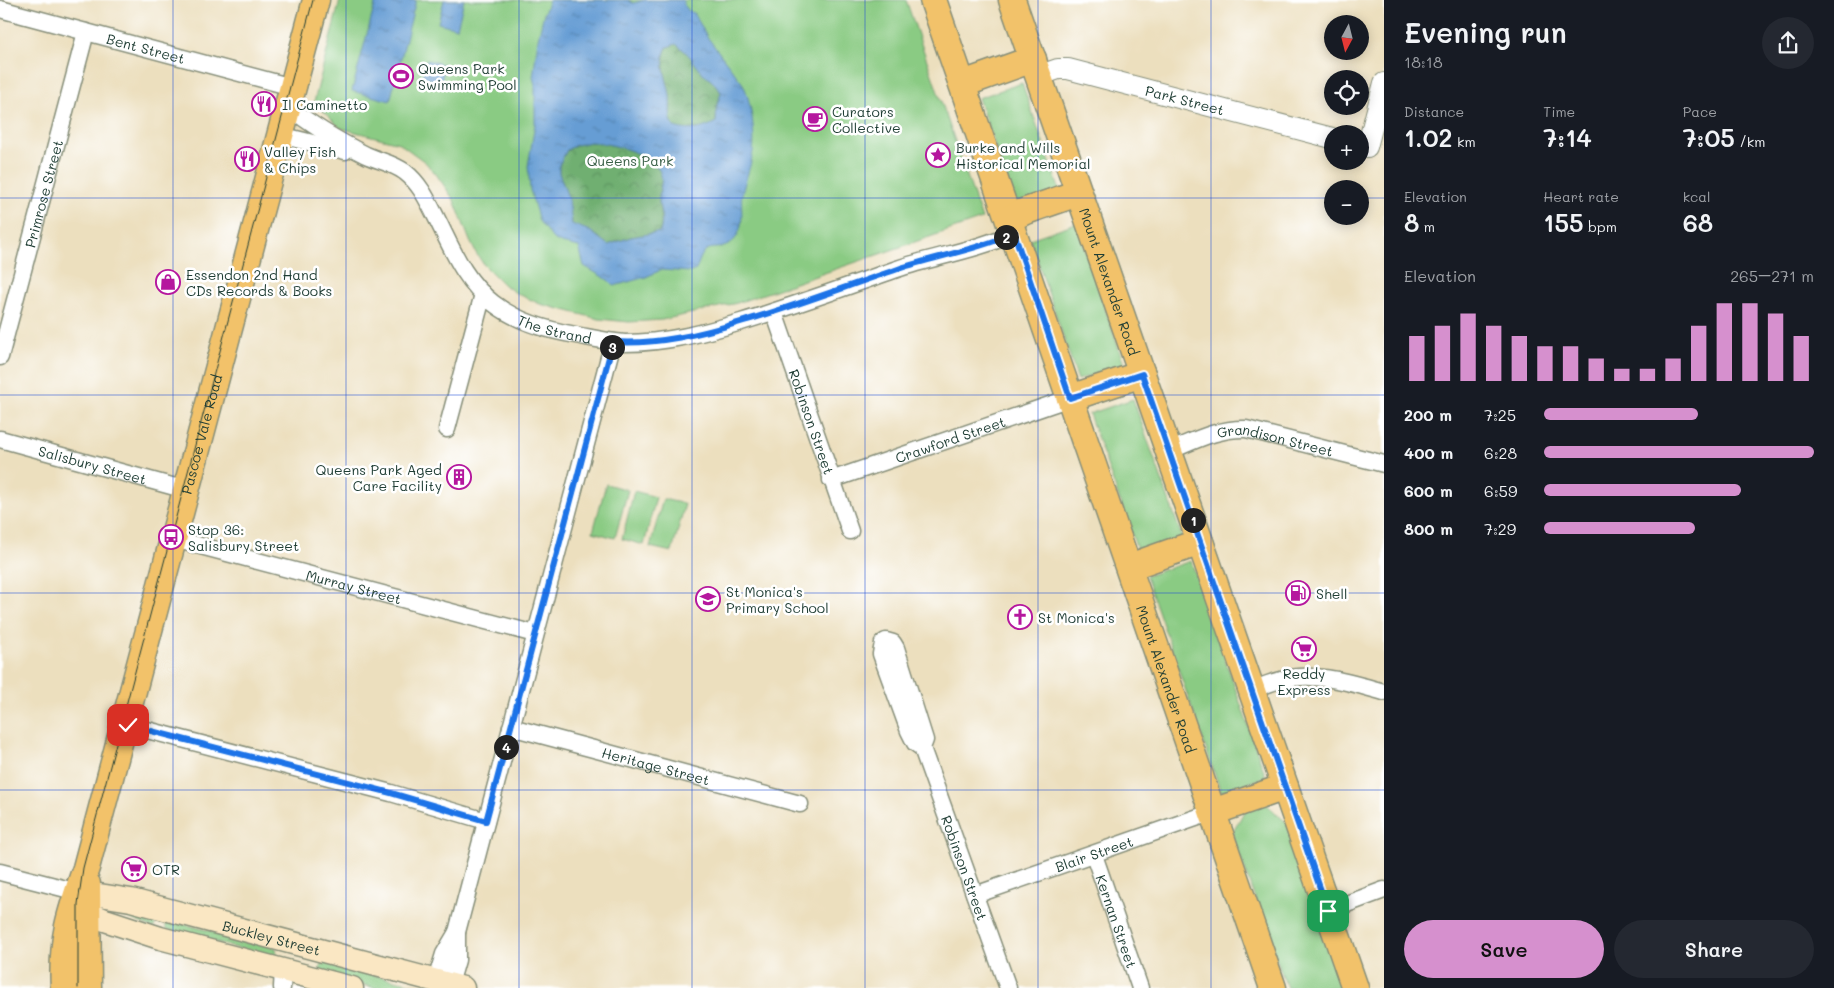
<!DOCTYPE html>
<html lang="en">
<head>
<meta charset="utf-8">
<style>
  body { margin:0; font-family:Mali,sans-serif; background:#242831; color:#f1f3f6; height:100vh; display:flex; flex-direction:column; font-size:19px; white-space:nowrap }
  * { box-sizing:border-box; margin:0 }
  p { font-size:16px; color:#9ea1a6 }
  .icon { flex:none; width:28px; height:28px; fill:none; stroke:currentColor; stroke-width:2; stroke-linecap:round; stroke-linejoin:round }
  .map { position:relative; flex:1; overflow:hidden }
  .details { display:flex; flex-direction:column; background:#171b24; width:450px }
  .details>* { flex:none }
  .needle { width:32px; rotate:187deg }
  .controls { position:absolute; left:1324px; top:15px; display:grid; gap:10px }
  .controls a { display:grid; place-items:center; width:45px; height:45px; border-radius:50%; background:#171b24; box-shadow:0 2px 12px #0003; font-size:25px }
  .pin { position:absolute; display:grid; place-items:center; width:42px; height:42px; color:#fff; margin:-21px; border-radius:10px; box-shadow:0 2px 8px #0006 }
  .km { position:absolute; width:25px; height:25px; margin:-12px; border-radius:50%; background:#222; color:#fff; font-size:14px; line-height:25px; text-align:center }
  .round { display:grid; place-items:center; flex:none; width:52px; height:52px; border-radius:26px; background:#242831 }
  .overview { display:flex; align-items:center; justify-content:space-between; height:85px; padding:0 20px }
  h1 { font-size:28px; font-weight:600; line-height:38px }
  .figures { display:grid; grid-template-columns:repeat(3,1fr); gap:8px; height:85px; padding:5px 20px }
  .figures div { display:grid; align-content:center }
  .figures b { font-size:25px; font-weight:600 }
  .figures small { font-size:14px; font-weight:400 }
  .figures p { font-size:14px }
  .chart { height:140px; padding:10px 20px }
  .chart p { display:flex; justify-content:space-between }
  .chart svg { width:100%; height:90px; margin-top:5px; stroke:#d690ce; stroke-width:6 }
  .cta { display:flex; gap:10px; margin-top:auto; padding:10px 20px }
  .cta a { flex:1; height:58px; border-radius:30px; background:#d690ce; color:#111; font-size:20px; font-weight:600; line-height:58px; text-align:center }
  .cta a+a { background:#242831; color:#f1f3f6 }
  ul { padding:0 20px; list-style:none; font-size:16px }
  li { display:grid; grid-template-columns:80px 60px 1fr; align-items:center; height:38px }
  li i { height:12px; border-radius:6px; background:#d690ce }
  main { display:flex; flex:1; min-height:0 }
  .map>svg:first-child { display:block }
  .green { fill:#8acb83; stroke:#54845c }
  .forest { fill:url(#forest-crowns); stroke:#477652 }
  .water { fill:url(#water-ripples); stroke:#426d84; fill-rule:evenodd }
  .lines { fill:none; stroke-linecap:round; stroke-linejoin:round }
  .minor-casing { stroke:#868e79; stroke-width:19 }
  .tertiary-casing { stroke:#868e79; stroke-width:22 }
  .secondary-casing { stroke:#868e79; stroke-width:25 }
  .primary-casing { stroke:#868e79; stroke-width:29 }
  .minor { stroke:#fff; stroke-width:16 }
  .tertiary { stroke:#fff; stroke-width:20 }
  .secondary { stroke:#fae7c3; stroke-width:22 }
  .primary { stroke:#f2c26a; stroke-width:26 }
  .tram { stroke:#1f3d34; stroke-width:1 }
  .route-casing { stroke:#fff; stroke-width:10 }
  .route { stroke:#1a73e8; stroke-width:6 }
  .grid { fill:none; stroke:#1d4ed8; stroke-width:1; stroke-opacity:0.55 }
  .labels { text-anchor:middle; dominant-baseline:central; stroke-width:5; stroke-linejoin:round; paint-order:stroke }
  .street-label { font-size:14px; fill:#1f3d34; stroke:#fff }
  .poi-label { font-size:14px; fill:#1f3d34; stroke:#fff; text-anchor:start }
  .park-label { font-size:14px; fill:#3a6048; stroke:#fff }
</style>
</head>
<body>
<main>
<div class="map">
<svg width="1384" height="988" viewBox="0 0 1384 988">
  <defs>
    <pattern id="forest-crowns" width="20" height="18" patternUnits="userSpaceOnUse" patternTransform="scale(1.25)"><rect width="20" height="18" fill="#6faf71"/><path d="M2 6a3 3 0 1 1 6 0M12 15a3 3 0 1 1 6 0" fill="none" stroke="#5b905e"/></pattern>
    <pattern id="water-ripples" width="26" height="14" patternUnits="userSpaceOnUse" patternTransform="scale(1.25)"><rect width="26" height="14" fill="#669dd4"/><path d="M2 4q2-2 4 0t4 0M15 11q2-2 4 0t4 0" fill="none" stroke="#5381ad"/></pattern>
  </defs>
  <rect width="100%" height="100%" fill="#fff"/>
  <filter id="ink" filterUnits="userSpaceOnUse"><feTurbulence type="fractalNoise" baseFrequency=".02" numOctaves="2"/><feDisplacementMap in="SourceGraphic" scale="10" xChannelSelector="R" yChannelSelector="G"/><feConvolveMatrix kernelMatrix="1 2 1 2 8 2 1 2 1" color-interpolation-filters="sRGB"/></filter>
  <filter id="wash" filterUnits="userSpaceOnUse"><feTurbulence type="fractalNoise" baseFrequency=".0096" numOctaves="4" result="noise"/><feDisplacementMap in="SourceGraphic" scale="20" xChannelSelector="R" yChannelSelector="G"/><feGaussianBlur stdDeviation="1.12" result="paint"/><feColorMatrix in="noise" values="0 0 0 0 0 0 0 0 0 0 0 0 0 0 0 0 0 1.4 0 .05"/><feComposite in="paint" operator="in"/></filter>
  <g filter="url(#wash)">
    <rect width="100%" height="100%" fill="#ecdfbe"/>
    <g class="green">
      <polygon points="340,0 906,0 982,219 737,303 662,320 629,322 599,319 540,304 516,293 504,285 484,265 476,253 470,241 454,200 436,174 425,162 399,143 340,128 314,102"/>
      <polygon points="1022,83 1060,191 1016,206 978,98"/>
      <polygon points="1076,223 1124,364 1078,380 1030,239"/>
      <polygon points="1133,399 1182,537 1138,552 1089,414"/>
      <polygon points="606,484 628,490 615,538 593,532"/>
      <polygon points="634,491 656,497 644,545 622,539"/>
      <polygon points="663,499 685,504 672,552 650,547"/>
      <polygon points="1191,561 1266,777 1221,792 1146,576"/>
      <polygon points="1266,804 1287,823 1341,988 1287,988 1232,834 1245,810"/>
      <polygon points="104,906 153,914 155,926 153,928 105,908"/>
      <polygon points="168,920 276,948 277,955 274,958 166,929 166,922"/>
      <polygon points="322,962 427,988 375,988 324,974 320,970"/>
    </g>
    <g class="forest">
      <path d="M676 44 690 55 703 74 717 85 721 93 717 105 716 122C702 130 690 132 674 127 668 116 671 108 670 96 668 79 659 64 667 47Z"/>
      <path d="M590 142C609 143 656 153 661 175 663 183 658 193 659 201 660 214 663 219 660 232L631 237 608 245 590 231 572 225 569 200 559 173V165L567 150 576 145Z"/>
    </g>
    <g class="water">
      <polygon points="376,0 416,0 390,101 352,91"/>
      <polygon points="444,0 464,0 457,28 438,23"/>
      <path d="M549 0H628L633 3 645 0H683L684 5 689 11 694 13 708 38 743 84C751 100 756 135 753 152 751 167 745 180 742 194 740 209 746 224 735 239 724 253 712 244 704 252 700 257 698 265 696 270L691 272 661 270 646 277 614 286 608 280 584 266 579 247 561 243 553 239 539 221 530 190 528 166 535 124V85L533 77 538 39 544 13ZM676 44C690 54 692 61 703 73 710 80 717 84 721 93L717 105 716 122C702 130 689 132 674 127 668 116 671 108 670 96 668 79 658 64 667 47ZM590 142C609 143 656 153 661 175 663 183 658 193 659 201 660 214 664 219 660 232L631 237 608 245 590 231 572 224 569 200 559 173V165L567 150 576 145Z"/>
      <polygon points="427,60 445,65 441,82 422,77"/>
    </g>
  </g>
  <g filter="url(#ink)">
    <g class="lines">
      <defs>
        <g id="minor">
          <path id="s1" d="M0 9 292 87"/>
          <path id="s2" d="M288 106C312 126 338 141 366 155 379 161 393 163 405 172 419 183 426 197 434 213 451 246 463 280 493 303 516 321 547 330 576 335 592 338 609 342 625 343 665 343 704 333 741 322 794 306 845 287 897 269 936 256 977 250 1014 233"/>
          <polyline points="280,135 345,151"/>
          <path id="s3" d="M774 312 850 531"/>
          <path id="s4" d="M0 357 86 32"/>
          <polyline points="447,429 483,294"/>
          <path id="s5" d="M0 439 186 490"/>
          <path id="s6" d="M1169 451C1194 441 1218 428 1246 429L1384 464"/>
          <path id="s7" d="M831 480 1070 398"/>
          <path id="s8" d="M174 539 535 634"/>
          <path d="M1251 690C1261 687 1271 682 1281 680 1315 671 1351 683 1384 692"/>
          <polyline points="124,724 391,793 486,821"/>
          <path id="s9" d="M511 727 800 804"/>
          <path id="s10" d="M922 748 925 740 896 648 893 643 886 641 883 643 881 654 909 731 915 743 922 748 1008 988"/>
          <path id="s11" d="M1094 855 1140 988"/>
          <polyline points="0,872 78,892"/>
          <path id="s12" d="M975 895 1213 812"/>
          <polyline points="1328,911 1384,890"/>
          <polyline points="436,980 444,954 457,932 613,342"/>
          <polyline points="450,984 457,960 457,932"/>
          <polyline points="282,988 283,969"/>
        </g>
        <g id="tertiary">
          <path id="s13" d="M1038 76 1058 69H1068L1332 138"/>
          <polyline points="1367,147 1384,83"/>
        </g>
        <g id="secondary">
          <path id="s14" d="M87 893 131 900 463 988"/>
          <polyline points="88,913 105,920 160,938 352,988"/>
        </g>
        <g id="primary">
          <path id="s15" d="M933 0 1273 988"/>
          <path id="s16" d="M1012 0 1355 988"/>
          <polyline points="963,84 1033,59"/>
          <polyline points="1009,219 1023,212 1078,193"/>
          <polyline points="1070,398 1142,374"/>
          <polyline points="1129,567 1200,542"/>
          <polyline points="1213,812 1285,787"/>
          <polyline points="87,884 88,988"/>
          <path id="s17" d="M64 988C61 940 70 913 86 868L316 0"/>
        </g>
      </defs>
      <use href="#minor" class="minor-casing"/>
      <use href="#tertiary" class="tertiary-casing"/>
      <use href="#secondary" class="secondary-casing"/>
      <use href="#primary" class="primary-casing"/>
      <use href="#minor" class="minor"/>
      <use href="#tertiary" class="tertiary"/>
      <use href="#secondary" class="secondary"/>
      <use href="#primary" class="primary"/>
      <polyline class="tram" points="78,988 78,904 83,868 313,0"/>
    </g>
  </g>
  <g class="lines" filter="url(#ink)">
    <defs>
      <path id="route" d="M128 725 391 793 486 821 613 342C657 345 702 334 744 321 796 306 847 286 898 269 937 256 977 250 1014 233L1070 398 1142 374 1328 911"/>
    </defs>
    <use href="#route" class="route-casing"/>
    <use href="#route" class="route"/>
  </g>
  <path class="grid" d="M173 0V988M346 0V988M519 0V988M692 0V988M865 0V988M1038 0V988M1211 0V988M0 198H1332M1360 198H1384M0 395H1384M0 593H1384M0 790H1384"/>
  <defs>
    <symbol id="stadium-ring" viewBox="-11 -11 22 22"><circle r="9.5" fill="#fff" stroke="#b5179e" stroke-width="1.5"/><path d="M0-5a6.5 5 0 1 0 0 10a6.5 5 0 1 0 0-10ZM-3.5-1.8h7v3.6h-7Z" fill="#b5179e"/></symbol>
    <symbol id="restaurant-ring" viewBox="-11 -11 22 22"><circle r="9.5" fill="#fff" stroke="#b5179e" stroke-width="1.5"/><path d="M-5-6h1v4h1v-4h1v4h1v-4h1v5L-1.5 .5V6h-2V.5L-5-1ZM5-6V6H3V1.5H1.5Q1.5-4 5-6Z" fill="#b5179e"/></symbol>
    <symbol id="cafe-ring" viewBox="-11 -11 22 22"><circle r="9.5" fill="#fff" stroke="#b5179e" stroke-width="1.5"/><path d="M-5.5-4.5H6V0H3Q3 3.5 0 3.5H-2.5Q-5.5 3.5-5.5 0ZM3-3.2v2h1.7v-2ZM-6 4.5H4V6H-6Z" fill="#b5179e"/></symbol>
    <symbol id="sight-ring" viewBox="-11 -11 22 22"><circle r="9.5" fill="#fff" stroke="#b5179e" stroke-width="1.5"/><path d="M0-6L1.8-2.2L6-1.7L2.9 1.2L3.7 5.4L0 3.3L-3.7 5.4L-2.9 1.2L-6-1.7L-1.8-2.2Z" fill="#b5179e"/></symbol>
    <symbol id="shop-ring" viewBox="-11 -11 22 22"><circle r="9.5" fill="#fff" stroke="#b5179e" stroke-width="1.5"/><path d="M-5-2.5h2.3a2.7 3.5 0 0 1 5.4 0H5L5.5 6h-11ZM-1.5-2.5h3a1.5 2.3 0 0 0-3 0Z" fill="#b5179e"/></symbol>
    <symbol id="building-ring" viewBox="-11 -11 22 22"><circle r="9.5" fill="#fff" stroke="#b5179e" stroke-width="1.5"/><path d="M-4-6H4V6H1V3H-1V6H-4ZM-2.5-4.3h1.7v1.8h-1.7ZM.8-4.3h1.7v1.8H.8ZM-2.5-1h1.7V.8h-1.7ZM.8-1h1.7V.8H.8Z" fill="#b5179e"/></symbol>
    <symbol id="bus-ring" viewBox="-11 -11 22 22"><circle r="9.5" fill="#fff" stroke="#b5179e" stroke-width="1.5"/><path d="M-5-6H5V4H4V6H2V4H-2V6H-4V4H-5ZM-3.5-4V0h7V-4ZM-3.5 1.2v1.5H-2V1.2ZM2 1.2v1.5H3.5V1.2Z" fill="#b5179e"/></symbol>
    <symbol id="fuel-ring" viewBox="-11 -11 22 22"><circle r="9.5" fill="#fff" stroke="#b5179e" stroke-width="1.5"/><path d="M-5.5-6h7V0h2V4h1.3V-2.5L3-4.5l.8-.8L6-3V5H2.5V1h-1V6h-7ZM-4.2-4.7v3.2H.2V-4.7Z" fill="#b5179e"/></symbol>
    <symbol id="school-ring" viewBox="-11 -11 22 22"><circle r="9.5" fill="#fff" stroke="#b5179e" stroke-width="1.5"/><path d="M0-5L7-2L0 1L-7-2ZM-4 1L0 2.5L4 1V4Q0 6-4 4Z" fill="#b5179e"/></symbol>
    <symbol id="church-ring" viewBox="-11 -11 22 22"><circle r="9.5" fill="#fff" stroke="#b5179e" stroke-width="1.5"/><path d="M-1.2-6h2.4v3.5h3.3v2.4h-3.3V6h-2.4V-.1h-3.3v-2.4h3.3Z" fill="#b5179e"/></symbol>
    <symbol id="supermarket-ring" viewBox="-11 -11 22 22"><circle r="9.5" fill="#fff" stroke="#b5179e" stroke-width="1.5"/><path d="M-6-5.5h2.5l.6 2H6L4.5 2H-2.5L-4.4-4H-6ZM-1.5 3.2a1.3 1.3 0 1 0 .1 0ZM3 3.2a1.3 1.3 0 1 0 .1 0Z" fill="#b5179e"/></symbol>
  </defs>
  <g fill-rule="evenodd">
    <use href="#stadium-ring" x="387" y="62" width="28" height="28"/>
    <use href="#restaurant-ring" x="250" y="90" width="28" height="28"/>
    <use href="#cafe-ring" x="801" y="105" width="28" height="28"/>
    <use href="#sight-ring" x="924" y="141" width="28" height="28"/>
    <use href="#restaurant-ring" x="233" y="145" width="28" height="28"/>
    <use href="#shop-ring" x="154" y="268" width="28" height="28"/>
    <use href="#building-ring" x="445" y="463" width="28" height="28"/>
    <use href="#bus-ring" x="157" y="523" width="28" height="28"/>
    <use href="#fuel-ring" x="1284" y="579" width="28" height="28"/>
    <use href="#school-ring" x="694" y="585" width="28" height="28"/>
    <use href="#church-ring" x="1006" y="603" width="28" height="28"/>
    <use href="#supermarket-ring" x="1290" y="635" width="28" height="28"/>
    <use href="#supermarket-ring" x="120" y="855" width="28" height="28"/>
  </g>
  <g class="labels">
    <g class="street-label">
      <text stroke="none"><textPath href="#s1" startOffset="151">Bent Street</textPath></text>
      <text stroke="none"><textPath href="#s13" startOffset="152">Park Street</textPath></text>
      <text stroke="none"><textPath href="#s4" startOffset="169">Primrose Street</textPath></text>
      <text stroke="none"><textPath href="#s16" startOffset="298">Mount Alexander Road</textPath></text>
      <text stroke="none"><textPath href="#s2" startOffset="362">The Strand</textPath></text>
      <text stroke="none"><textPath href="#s3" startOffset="116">Robinson Street</textPath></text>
      <text stroke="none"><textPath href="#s17" startOffset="572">Pascoe Vale Road</textPath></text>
      <text stroke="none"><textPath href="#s7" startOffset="126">Crawford Street</textPath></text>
      <text stroke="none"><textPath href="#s6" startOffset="111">Grandison Street</textPath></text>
      <text stroke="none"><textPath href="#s5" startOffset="96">Salisbury Street</textPath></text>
      <text stroke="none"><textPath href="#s8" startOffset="186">Murray Street</textPath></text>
      <text stroke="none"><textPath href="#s15" startOffset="718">Mount Alexander Road</textPath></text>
      <text stroke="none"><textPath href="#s9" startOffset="150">Heritage Street</textPath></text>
      <text stroke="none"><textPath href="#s12" startOffset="126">Blair Street</textPath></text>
      <text stroke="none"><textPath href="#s10" startOffset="364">Robinson Street</textPath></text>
      <text stroke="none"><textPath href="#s11" startOffset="70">Kernan Street</textPath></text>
      <text stroke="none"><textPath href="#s14" startOffset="190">Buckley Street</textPath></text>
    </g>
    <g class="poi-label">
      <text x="418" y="68">Queens Park<tspan x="418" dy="16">Swimming Pool</tspan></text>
      <text x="282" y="104">Il Caminetto</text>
      <text x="832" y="111">Curators<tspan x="832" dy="16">Collective</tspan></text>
      <text x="956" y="147">Burke and Wills<tspan x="956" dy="16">Historical Memorial</tspan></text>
      <text x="264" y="151">Valley Fish<tspan x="264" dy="16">&amp; Chips</tspan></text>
      <text x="186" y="274">Essendon 2nd Hand<tspan x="186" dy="16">CDs Records &amp; Books</tspan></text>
      <text x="442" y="469" text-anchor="end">Queens Park Aged<tspan x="442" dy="16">Care Facility</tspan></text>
      <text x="188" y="529">Stop 36:<tspan x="188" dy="16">Salisbury Street</tspan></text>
      <text x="726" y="591">St Monica's<tspan x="726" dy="16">Primary School</tspan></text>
      <text x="1316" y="593">Shell</text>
      <text x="1038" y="617">St Monica's</text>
      <text x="1304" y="673" text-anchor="middle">Reddy<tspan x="1304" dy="16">Express</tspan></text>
      <text x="152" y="869">OTR</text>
    </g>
    <g class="park-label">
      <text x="630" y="160">Queens Park</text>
    </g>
  </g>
</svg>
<div class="controls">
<a><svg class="needle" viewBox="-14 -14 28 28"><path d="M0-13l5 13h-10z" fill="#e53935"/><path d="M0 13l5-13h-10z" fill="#9ea1a6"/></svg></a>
<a><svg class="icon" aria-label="locate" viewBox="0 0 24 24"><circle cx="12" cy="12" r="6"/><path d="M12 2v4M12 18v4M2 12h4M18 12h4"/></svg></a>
<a>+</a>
<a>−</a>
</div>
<div class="pin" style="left:1328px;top:911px;background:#1e9e55"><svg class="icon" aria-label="arrive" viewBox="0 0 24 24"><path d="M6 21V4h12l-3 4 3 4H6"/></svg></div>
<div class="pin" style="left:128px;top:725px;background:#d93025"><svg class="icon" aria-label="check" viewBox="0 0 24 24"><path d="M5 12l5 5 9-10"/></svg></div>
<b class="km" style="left:1193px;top:520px">1</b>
<b class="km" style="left:1006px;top:237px">2</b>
<b class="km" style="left:612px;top:347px">3</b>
<b class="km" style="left:506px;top:747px">4</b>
</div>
<section class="details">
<div class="overview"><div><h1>Evening run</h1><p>18:18</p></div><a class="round"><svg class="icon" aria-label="share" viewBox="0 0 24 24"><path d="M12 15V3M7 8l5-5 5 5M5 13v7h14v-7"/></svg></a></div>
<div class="figures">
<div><p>Distance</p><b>1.02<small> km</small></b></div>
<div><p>Time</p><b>7:14</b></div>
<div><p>Pace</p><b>7:05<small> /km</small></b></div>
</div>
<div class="figures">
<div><p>Elevation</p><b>8<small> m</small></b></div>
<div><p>Heart rate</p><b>155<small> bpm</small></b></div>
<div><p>kcal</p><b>68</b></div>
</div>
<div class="chart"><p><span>Elevation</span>265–271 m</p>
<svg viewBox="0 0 160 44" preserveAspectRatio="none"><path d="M5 44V22M15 44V17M25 44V11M35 44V17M45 44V22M55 44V27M65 44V27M75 44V33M85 44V38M95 44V38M105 44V33M115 44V17M125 44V6M135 44V6M145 44V11M155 44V22"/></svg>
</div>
<ul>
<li><b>200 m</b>7:25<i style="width:57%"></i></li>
<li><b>400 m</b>6:28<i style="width:100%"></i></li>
<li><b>600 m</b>6:59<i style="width:73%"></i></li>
<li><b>800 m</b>7:29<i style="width:56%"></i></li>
</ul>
<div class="cta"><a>Save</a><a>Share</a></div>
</section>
</main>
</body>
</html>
